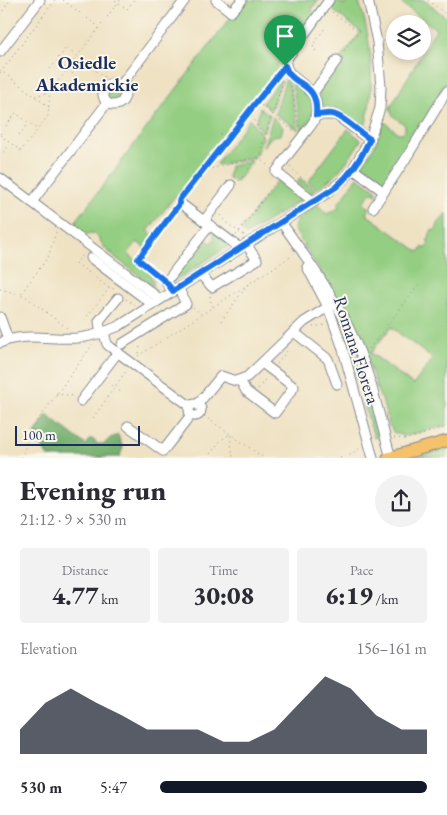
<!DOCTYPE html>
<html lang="en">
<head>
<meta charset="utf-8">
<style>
  body { margin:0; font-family:"EB Garamond",serif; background:#f2f2f3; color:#2b2b33; height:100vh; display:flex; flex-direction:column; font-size:19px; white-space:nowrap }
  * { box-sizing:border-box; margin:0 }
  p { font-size:16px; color:#7c7c81 }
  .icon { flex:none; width:28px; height:28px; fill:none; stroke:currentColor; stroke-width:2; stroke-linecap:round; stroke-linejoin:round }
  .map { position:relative; height:458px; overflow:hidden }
  .sheet { display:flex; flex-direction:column; background:#fff; flex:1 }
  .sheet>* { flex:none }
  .buttons { position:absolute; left:386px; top:15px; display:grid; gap:10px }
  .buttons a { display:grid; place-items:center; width:45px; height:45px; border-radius:50%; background:#fff; box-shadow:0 2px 8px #0003; font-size:25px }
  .scale { position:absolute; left:15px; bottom:12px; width:125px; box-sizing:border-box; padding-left:5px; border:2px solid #1b2f5e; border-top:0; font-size:14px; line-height:18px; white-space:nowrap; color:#1b2f5e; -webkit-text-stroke:4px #fbf7ec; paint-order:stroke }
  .pin { position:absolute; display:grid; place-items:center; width:42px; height:42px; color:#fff; margin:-51px -21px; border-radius:50% 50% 50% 0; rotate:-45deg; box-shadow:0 0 5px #0007 }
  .pin .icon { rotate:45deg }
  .round { display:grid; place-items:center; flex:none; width:52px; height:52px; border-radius:26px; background:#f2f2f3 }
  .headline { display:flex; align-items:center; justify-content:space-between; height:85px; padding:0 20px }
  h1 { font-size:28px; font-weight:800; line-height:38px }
  .metrics { display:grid; grid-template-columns:repeat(3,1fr); gap:8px; height:85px; padding:5px 20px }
  .metrics div { display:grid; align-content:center; border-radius:5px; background:#f2f2f3; text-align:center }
  .metrics b { font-size:25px; font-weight:800 }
  .metrics small { font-size:14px; font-weight:400 }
  .metrics p { font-size:14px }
  .chart { height:140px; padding:10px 20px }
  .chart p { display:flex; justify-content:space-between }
  .chart svg { width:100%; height:90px; margin-top:5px; fill:#111827; opacity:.7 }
  ul { padding:0 20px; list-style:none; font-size:16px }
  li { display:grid; grid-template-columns:80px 60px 1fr; align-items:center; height:38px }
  li i { height:12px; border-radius:6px; background:#111827 }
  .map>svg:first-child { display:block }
  .green { fill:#94ce82; stroke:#587e70; fill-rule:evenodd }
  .forest { fill:#77b170; stroke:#497067 }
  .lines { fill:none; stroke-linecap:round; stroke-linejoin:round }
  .minor-casing { stroke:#858890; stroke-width:11 }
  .major-casing { stroke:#858890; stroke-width:13 }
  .path { stroke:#858890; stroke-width:1; stroke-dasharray:1 4; stroke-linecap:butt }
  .minor { stroke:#fff; stroke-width:9 }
  .major { stroke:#f5c16b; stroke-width:11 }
  .route-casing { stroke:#fff; stroke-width:10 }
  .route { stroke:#1a73e8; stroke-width:6 }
  .labels { text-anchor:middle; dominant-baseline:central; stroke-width:4; stroke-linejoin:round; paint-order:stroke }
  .street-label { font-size:18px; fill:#1b2f5e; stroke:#fbf7ec }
  .neighbourhood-label { font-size:19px; font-weight:bold; fill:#1b2f5e; stroke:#fbf7ec }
</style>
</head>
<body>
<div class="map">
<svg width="447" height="458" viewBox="0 0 447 458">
  <rect width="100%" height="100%" fill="#fbf7ec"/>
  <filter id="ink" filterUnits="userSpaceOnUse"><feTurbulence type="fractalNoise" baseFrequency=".02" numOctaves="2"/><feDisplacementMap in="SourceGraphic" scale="10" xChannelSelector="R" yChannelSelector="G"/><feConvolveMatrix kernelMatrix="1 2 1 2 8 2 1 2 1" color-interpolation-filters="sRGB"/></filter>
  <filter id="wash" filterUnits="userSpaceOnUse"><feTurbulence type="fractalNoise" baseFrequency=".0096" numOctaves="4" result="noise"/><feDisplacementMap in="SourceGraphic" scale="20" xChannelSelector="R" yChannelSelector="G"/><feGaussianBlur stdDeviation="1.12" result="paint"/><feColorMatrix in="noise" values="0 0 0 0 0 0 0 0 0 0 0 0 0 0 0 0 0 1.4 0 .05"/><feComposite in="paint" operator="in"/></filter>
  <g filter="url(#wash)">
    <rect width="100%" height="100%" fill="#efe2c3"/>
    <g class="green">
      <path d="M244 0H319L312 8 314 19 277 66 280 69 180 198 175 196 148 231 154 236 145 248 137 242 128 254 150 272 154 287 112 255V252L110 253C102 247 101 239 94 233L85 234 73 225Z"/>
      <path d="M347 0H358C373 36 376 96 363 133L327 106H322L319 110V91L339 60 361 32 330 8 337 1 345 5 348 2Z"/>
      <path d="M397 0H424L447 18V82L404 156 385 182 362 166 375 145 383 123H386L398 133H402L405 130V125C399 120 390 116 390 108L436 29Z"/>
      <polygon points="286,78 288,79 299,130 275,114"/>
      <polygon points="280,80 281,82 271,110 262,103"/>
      <polygon points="291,80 293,80 311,97 313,118 302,130"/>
      <polygon points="118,88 119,99 109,100 107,90"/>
      <polygon points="260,108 270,115 263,132 256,122"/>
      <polygon points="273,117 283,127 281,135 272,136 263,147"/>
      <polygon points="250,119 263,137 255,157 217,165 216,164"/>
      <path d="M348 129 361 140C348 161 338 175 317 189L308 182Z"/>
      <polygon points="250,161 252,162 236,182 228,178 230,166"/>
      <path d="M358 177 376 190 377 193 376 195 371 192 363 203 370 208 366 214 419 252 423 247 426 249 429 243 427 241 430 237 429 235 432 230 434 231 438 226 437 225 447 213V425L405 436 394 433 388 423 382 399 380 397 363 347 343 308 294 229C295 216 309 211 318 205L327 214 339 208 338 204ZM391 327 433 359 413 385 371 353Z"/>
      <polygon points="279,178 305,197 246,235 241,230"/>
      <polygon points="300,178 315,191 309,194 297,184"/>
      <polygon points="215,233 231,245 172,282 178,272 204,238 211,243 215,238 213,236"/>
      <polygon points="345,332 348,336 367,390 379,437 374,438 344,336"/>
      <polygon points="447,449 447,457 416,457"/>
    </g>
    <polygon class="forest" points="47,415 86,445 91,438 98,444 104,444 110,438 118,435 123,448 120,455 121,457 48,457 35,434"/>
  </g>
  <g filter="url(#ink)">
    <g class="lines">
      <defs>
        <g id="minor">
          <polyline points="216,0 231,12 242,0"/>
          <polyline points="0,52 40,0"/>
          <circle cx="114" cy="94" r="11"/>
          <polyline points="121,85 185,0"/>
          <polyline points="313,93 337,60"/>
          <polyline points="316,115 336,115 363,135 370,139"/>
          <polyline points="353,169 384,192"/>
          <polyline points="0,178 160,299"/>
          <polyline points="32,202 107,103"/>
          <path d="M314 202 276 172C284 160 293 148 302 137 306 131 313 125 315 118 326 84 282 82 286 60L329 0"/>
          <polyline points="180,203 240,248"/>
          <polyline points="373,208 405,160 447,91"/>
          <polyline points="204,221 231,185"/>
          <path d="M281 222C309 261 337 300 356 343 372 379 380 420 391 458"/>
          <polyline points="91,258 152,304"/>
          <polyline points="307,267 328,307 342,346 373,458"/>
          <polyline points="200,274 212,287 257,260 246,244"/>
          <polyline points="173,291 166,282 210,225"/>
          <polyline points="0,317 8,339"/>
          <polyline points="294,332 328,359 337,384"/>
          <polyline points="104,333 107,344 109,346 190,406"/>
          <polyline points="101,334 99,321 118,298"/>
          <path d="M0 343C24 332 52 340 78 338 92 337 105 332 119 326L327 193 343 180 353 169 370 139 380 108 381 87 377 42 368 0"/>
          <polyline points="122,344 186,304 178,287"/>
          <polyline points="240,380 246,391 275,413 294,387 262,363"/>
          <polyline points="81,401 118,352"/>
          <circle cx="195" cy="410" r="6"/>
          <polyline points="198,404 221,376 236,381 247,377 304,322 331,305"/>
          <polyline points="128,426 163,451 191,415"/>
        </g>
        <polyline id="major" points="388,458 447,441"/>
      </defs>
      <use href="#minor" class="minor-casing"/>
      <use href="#major" class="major-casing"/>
      <g class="path">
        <polyline points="63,0 99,27"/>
        <polyline points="115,0 127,9 134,0"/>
        <polyline points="428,0 447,15"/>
        <polyline points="332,12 358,31 343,52"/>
        <polyline points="0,15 10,0"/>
        <polyline points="316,51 313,48 315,42 325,28"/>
        <polyline points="50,69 56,62"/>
        <polyline points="0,70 49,107"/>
        <polyline points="0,73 55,0"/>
        <polyline points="74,83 78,78"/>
        <polyline points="291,86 299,127"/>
        <polyline points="101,95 56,61 66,48 112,83"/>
        <polyline points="35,96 50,92 120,0"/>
        <polyline points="257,102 295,132"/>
        <polyline points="249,112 264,137"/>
        <polyline points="0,134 16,113 37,129"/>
        <polyline points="220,134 226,139"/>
        <polyline points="0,135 21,151 48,116 50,92"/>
        <polyline points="19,135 28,124"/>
        <polyline points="0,156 10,144"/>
        <polyline points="258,158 269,166"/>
        <polyline points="290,166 295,172 316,190"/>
        <polyline points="202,171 257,157"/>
        <polyline points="239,181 259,155 284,79"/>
        <polyline points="184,194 279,73"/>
        <polyline points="221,215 225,222 244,235"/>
        <polyline points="56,232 48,257 20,295 25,296 67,328"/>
        <polyline points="236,235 276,182"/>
        <polyline points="76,263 109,288"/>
        <polyline points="75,264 83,255"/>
        <polyline points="151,271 155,284"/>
        <polyline points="160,276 138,259 175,211"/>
        <polyline points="0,289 19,294"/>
        <polyline points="210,296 211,303 213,306"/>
        <polyline points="126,299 135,305"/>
        <polyline points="193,307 201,314"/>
        <polyline points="221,321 248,284"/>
        <polyline points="313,327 324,325"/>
        <polyline points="78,328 110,287 115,290"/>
        <polyline points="369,349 420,283"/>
        <polyline points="139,353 140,345"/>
        <polyline points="138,356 290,257"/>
        <polyline points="277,364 287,351"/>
        <polyline points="107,382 121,392"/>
        <polyline points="258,389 267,377"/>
        <polyline points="56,394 75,396"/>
        <polyline points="200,413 264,458"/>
        <polyline points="93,418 126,371"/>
        <polyline points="394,438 406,439 447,427"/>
        <polyline points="22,458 30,431 93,344"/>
        <polyline points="207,458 221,440 230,434 233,458"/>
        <polyline points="340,458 350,455 360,448"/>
      </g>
      <use href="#minor" class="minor"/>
      <use href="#major" class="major"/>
    </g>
  </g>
  <g class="lines" filter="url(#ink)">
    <defs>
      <path id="route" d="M285 66C292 88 319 80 316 115 321 115 327 113 332 114 344 116 359 133 370 139 362 157 351 174 336 187L173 291 166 282 138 259 180 203 179 202 180 199Z"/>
    </defs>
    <use href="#route" class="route-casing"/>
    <use href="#route" class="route"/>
  </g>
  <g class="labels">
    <g class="street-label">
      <text transform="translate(357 350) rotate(72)">Romana Florera</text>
    </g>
    <g class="neighbourhood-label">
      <text x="87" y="62">Osiedle<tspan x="87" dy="22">Akademickie</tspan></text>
    </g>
  </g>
</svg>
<div class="buttons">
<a><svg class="icon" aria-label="layers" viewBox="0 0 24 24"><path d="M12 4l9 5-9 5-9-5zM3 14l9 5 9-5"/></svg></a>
</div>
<div class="scale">100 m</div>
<div class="pin" style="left:285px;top:66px;background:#1e9e55"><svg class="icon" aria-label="arrive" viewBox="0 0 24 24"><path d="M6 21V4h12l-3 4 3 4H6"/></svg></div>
</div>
<section class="sheet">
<div class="headline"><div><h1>Evening run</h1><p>21:12 · 9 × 530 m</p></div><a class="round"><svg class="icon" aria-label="share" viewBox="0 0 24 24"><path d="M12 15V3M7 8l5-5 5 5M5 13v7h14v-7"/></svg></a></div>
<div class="metrics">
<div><p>Distance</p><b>4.77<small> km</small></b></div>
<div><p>Time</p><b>30:08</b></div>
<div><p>Pace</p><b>6:19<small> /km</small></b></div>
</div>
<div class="chart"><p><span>Elevation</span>156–161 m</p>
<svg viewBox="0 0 160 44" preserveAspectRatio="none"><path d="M0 44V32L10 19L20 12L30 19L40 25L50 32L60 32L70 32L80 38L90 38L100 32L110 19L120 6L130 12L140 25L150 32L160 32V44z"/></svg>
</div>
<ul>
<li><b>530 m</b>5:47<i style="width:100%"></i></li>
</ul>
</section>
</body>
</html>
